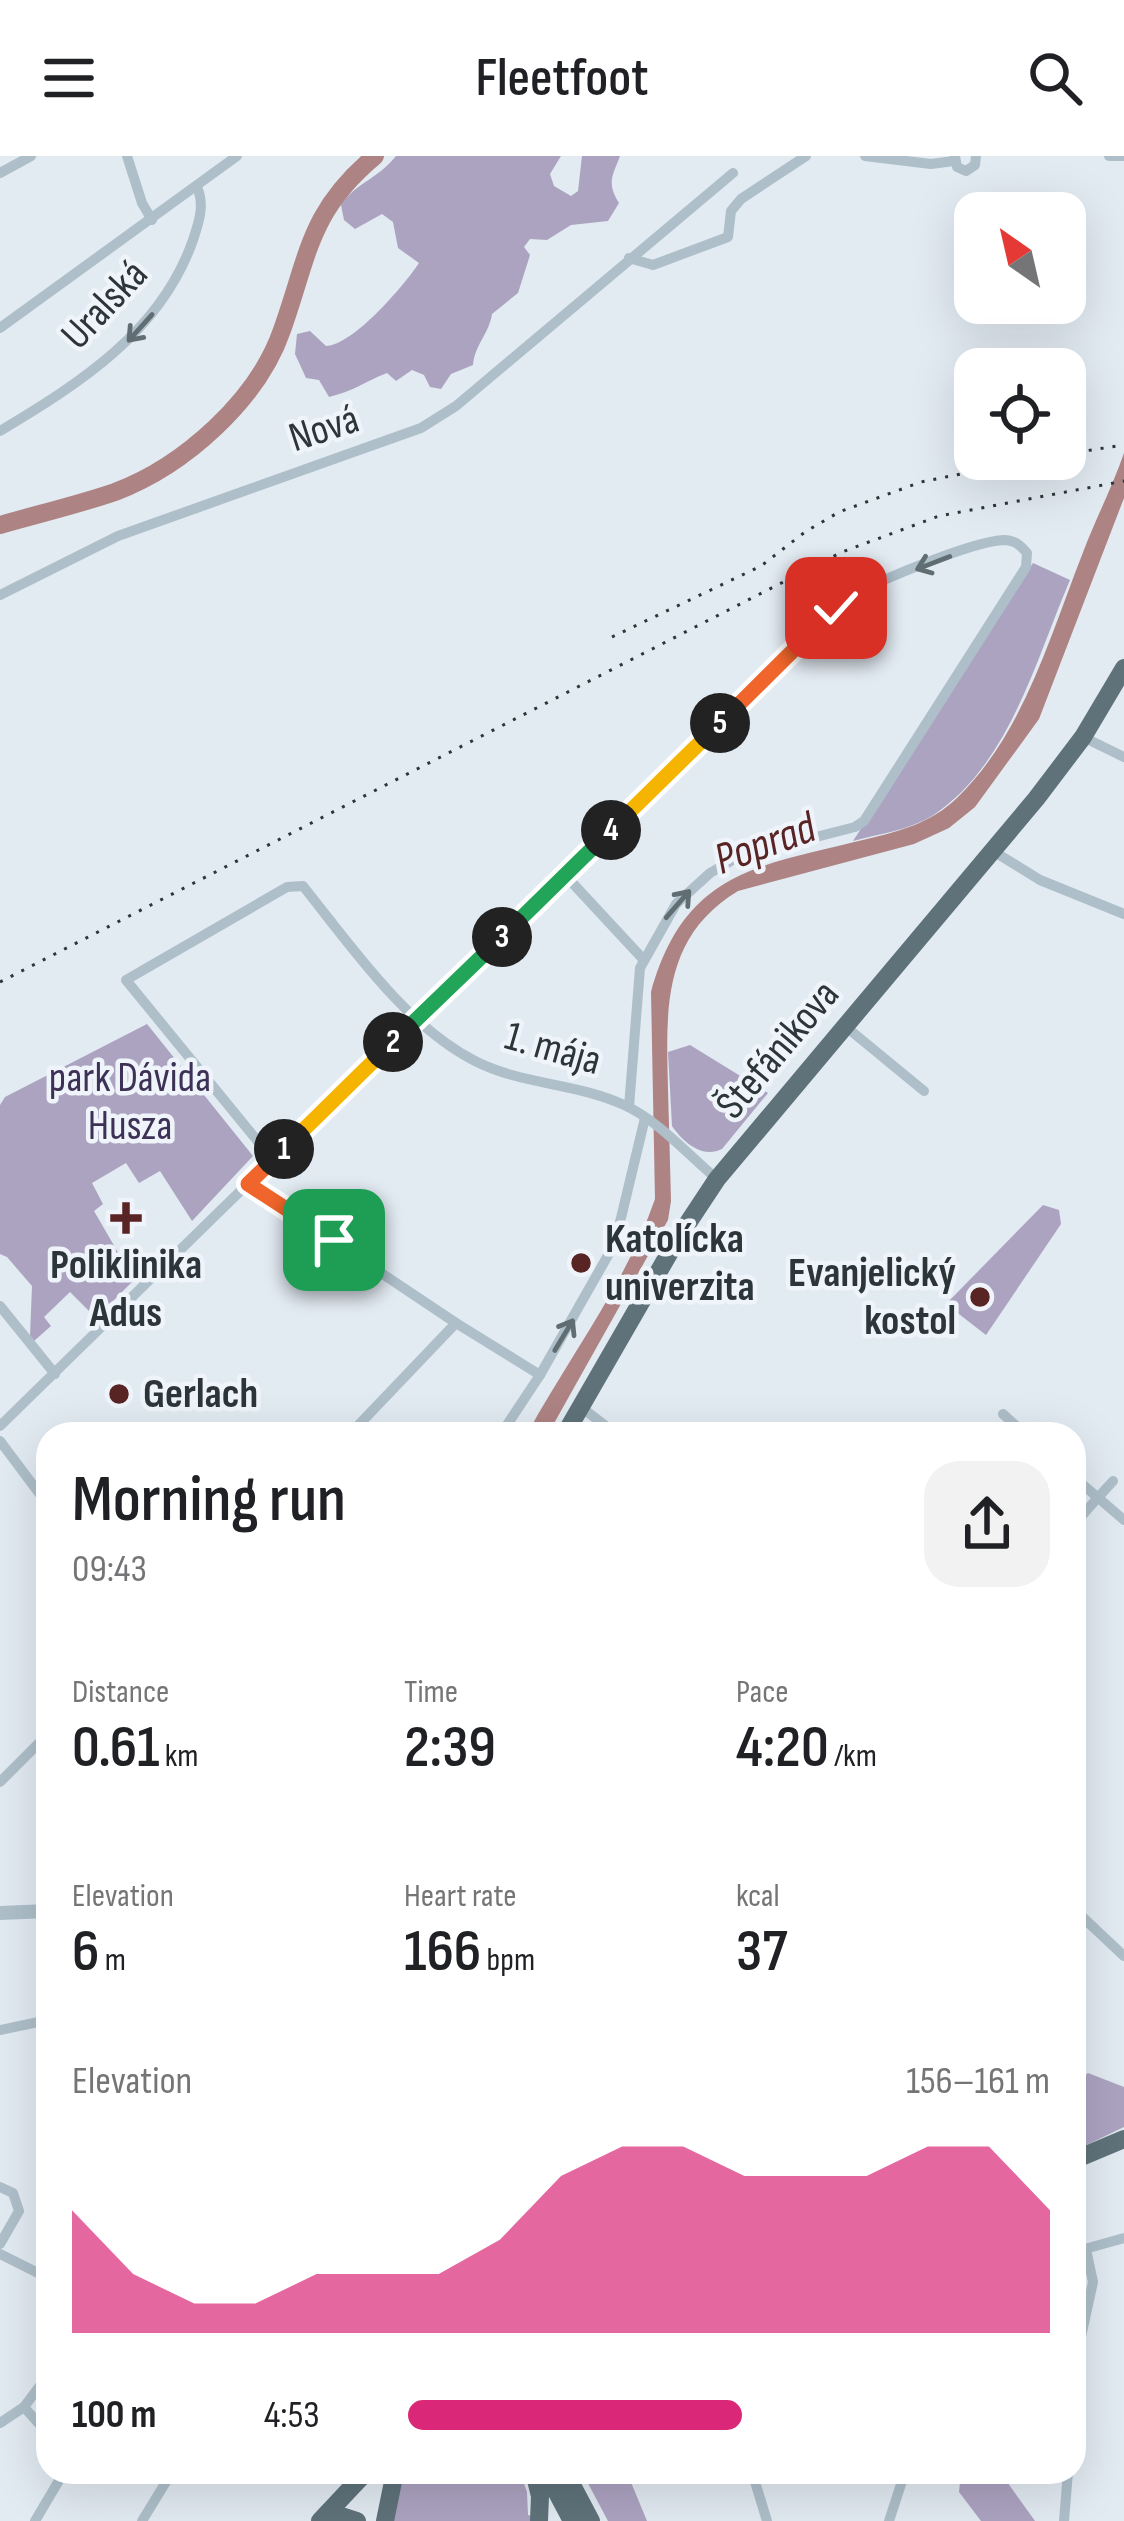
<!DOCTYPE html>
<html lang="en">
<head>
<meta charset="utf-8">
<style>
  body { margin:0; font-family:"Sofia Sans Condensed",sans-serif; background:#f2f2f2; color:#202124; height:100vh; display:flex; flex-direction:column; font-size:45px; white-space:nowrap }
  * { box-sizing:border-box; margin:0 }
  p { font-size:39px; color:#757577 }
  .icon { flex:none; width:66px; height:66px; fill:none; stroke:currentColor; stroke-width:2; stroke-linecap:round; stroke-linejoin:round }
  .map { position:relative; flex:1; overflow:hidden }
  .sheet { position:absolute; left:36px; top:1266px; width:1050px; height:1062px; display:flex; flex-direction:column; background:#fff; border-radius:36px; box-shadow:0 12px 48px #0002 }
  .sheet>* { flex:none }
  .needle { width:78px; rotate:326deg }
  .fabs { position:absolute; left:954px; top:36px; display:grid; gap:24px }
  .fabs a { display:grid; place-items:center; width:132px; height:132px; border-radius:24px; background:#fff; box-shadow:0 12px 48px #0002; font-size:60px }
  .pin { position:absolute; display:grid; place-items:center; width:102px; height:102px; color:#fff; margin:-51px; border-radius:24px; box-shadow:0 6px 18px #0006 }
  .km { position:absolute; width:60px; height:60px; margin:-30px; border-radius:50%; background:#222; color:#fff; font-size:33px; line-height:60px; text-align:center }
  .round { display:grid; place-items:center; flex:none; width:126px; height:126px; border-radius:36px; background:#f2f2f2 }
  .summary { display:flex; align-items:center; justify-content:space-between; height:204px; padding:0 36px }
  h1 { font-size:66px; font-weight:600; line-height:90px }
  .stats { display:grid; grid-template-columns:repeat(3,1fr); gap:18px; height:204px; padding:12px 36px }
  .stats div { display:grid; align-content:center }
  .stats b { font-size:60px; font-weight:600 }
  .stats small { font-size:33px; font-weight:400 }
  .stats p { font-size:33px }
  .chart { height:336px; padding:24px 36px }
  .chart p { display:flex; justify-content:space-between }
  .chart svg { width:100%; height:216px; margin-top:12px; fill:#db2777; opacity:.7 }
  ul { padding:0 36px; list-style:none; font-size:39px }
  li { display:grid; grid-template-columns:192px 144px 1fr; align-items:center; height:90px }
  li i { height:30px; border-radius:15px; background:#db2777 }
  header { display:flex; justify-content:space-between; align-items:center; height:156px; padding:0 36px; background:#fff; font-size:54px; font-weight:600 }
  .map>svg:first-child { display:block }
  .green { fill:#aca3c1 }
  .water { fill:#ae8383 }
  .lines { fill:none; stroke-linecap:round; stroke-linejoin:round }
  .river { stroke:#ae8383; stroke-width:18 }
  .minor { stroke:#aebfca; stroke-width:10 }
  .tertiary { stroke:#aebfca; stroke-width:14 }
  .primary { stroke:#5f727a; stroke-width:18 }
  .rail { stroke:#2c3639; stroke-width:3; stroke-dasharray:3 9; stroke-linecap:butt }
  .minor-bridge { stroke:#aebfca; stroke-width:10 }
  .oneway { stroke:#606d73 }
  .split-1-casing { stroke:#fff; stroke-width:24 }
  .split-2-casing { stroke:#fff; stroke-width:24 }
  .split-3-casing { stroke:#fff; stroke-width:24 }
  .split-4-casing { stroke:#fff; stroke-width:24 }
  .split-5-casing { stroke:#fff; stroke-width:24 }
  .split-6-casing { stroke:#fff; stroke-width:24 }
  .split-1 { stroke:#f0652b; stroke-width:15 }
  .split-2 { stroke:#f5b400; stroke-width:15 }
  .split-3 { stroke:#22a559; stroke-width:15 }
  .split-4 { stroke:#22a559; stroke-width:15 }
  .split-5 { stroke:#f5b400; stroke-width:15 }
  .split-6 { stroke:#f0652b; stroke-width:15 }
  .poi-dot { fill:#582524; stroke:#eff4fa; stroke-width:4.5 }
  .labels { text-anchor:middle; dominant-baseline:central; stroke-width:9; stroke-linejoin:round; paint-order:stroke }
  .street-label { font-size:42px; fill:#2c3639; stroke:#eff4fa }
  .park-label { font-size:42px; fill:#3d3156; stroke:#eff4fa }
  .poi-label { font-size:42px; font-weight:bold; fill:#2c3639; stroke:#eff4fa; text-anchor:start }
  .water-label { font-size:45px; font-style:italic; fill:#582524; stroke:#eff4fa }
</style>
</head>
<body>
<header><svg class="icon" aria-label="menu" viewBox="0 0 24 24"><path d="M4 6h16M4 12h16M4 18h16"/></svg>Fleetfoot<svg class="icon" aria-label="search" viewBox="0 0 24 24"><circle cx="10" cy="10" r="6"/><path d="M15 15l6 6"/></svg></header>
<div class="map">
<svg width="1124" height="2365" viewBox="0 0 1124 2365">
  <rect width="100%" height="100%" fill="#e2eaf2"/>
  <g class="green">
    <path d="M396 0H561L550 18 554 30 571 40 578 35 582 0H620C613 19 606 26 619 47L608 65 571 69 547 84 530 83 524 91 530 99 518 137 492 158C489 178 475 188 473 209L451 218 441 233 430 231 424 219 412 214 396 225 387 217C364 226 354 235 329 241L319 224 306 222 295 198 297 178 310 175 326 190C353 189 403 131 419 107L398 92 393 66 382 58 355 73 344 64 341 49C354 28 378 23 396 0Z"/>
    <path d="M1033 407 1070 424C1036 503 1009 610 932 660 909 674 879 678 853 685Z"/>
    <polygon points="147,868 253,1000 192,1065 160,1015 139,1027 126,1007 92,1027 103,1048 94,1055 134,1124 96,1162 70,1136 44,1161 51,1170 34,1185 30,1180 32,1130 7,1101 0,1098 0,949 5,941"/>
    <path d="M690 889 768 937 722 993C702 1003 683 986 672 970L668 896Z"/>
    <polygon points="1043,1049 1059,1054 1061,1068 986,1179 946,1148"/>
    <polygon points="1088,1917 1124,1931 1124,1971 1074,1995 1074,1927"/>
    <polygon points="400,2316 520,2316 527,2336 528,2359 537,2361 536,2365 390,2365"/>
    <polygon points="582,2316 633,2316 628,2319 647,2365 608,2365"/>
    <polygon points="961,2316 1000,2316 1035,2365 981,2365 959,2336"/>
  </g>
  <path class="water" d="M1124 297V342L1039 563 975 651 949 672 914 688 738 735C662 781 666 854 668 933 669 970 670 1008 671 1045L668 1064 548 1278H527C569 1201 626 1127 655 1043L651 836C685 714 759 710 867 683 900 675 931 667 957 642 1023 578 1049 483 1082 399 1095 364 1112 332 1124 297Z"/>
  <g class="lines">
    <path class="river" d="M0 369C38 358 77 349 115 336 184 310 258 244 282 174 309 98 309 55 375 0"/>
    <g class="minor">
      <polyline points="127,0 142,47 152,64"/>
      <polyline points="865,0 931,8 954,5"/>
      <polyline points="955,0 957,11 966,15 975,9 976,0"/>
      <polyline points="1109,0 1124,0"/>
      <polyline points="0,17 31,0"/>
      <polyline points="629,102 653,109 728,81 731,55 741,43 806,0"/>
      <polyline points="0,172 237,0"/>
      <path d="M0 275C80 227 161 176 193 84 199 66 205 49 197 31"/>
      <polyline points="0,439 118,380 421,272 456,250 733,17"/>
      <polyline points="1083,581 1124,601"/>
      <polyline points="993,695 1040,724 1124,758"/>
      <polyline points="565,719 643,803"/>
      <polyline points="845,870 924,935"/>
      <path d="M273 1004 126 824 287 731 303 730C351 790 406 870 475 905 522 929 577 927 624 949 658 964 688 999 717 1023"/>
      <polyline points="248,1028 456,1167 540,1219"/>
      <polyline points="0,1150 55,1218"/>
      <polyline points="581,1251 616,1278"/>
      <polyline points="1003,1258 1025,1278"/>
      <path d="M0 1270 842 447C866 428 972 386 1003 384 1015 384 1020 389 1027 397L1026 411 864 665 855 671 738 701 710 717 676 748 640 812 629 951"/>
      <polyline points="350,1278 456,1167"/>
      <polyline points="501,1278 540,1219 615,1087 645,962"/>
      <polyline points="0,1285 48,1349"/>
      <polyline points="1074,1321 1124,1364"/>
      <polyline points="1074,1369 1085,1356"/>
      <polyline points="0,1626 48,1578"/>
      <polyline points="1074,1753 1124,1800"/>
      <polyline points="0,1874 48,1864"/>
      <polyline points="0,2031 13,2037 19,2055 0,2088"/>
      <polyline points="1074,2096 1124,2082"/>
      <polyline points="0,2098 48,2122"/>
      <polyline points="1074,2230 1077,2199 1093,2126 1086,2093"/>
      <polyline points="24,2251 48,2278"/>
      <polyline points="0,2267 24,2251 48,2219"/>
      <polyline points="752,2316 767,2365"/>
      <polyline points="879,2316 893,2321"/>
      <polyline points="35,2365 64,2316"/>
      <polyline points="142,2365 172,2316"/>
      <polyline points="889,2365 905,2316"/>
      <polyline points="1064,2365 1068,2316"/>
    </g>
    <polyline class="tertiary" points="0,1757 48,1755"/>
    <g class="primary">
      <polyline points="565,1278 678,1082 717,1023 1036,643 1083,581 1124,512"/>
      <polyline points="1074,2004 1124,1983"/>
      <polyline points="534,2316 540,2340 539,2365"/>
      <polyline points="546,2316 572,2365"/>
      <polyline points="565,2316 591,2365"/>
      <polyline points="329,2356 357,2365"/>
      <polyline points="320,2365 366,2316"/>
      <polyline points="385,2365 395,2316"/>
    </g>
    <g class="rail">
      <polyline points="1065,298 1124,289"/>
      <polyline points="612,481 761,410 805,376 839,356 921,326 1035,303"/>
      <polyline points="0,826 842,396 939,360 1124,325"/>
    </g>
    <polyline class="minor-bridge" points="1085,1356 1113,1325"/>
  </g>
  <defs><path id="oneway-shaft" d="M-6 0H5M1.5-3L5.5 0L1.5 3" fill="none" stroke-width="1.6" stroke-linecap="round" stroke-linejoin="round" transform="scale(3)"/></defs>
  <g class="oneway">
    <use href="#oneway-shaft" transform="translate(140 172) rotate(132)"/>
    <use href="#oneway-shaft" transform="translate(933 407) rotate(159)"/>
    <use href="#oneway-shaft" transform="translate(678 748) rotate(-49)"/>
    <use href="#oneway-shaft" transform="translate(564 1179) rotate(-59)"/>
  </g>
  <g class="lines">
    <defs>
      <polyline id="split-1" points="284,993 248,1028 334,1084"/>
      <polyline id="split-2" points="284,993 393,886"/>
      <polyline id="split-3" points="393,886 502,781"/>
      <polyline id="split-4" points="502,781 611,674"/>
      <polyline id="split-5" points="611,674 720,567"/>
      <polyline id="split-6" points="720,567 836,452"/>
    </defs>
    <use href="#split-1" class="split-1-casing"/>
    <use href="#split-2" class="split-2-casing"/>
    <use href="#split-3" class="split-3-casing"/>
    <use href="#split-4" class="split-4-casing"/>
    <use href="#split-5" class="split-5-casing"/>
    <use href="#split-6" class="split-6-casing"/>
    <use href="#split-1" class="split-1"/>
    <use href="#split-2" class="split-2"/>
    <use href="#split-3" class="split-3"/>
    <use href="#split-4" class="split-4"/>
    <use href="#split-5" class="split-5"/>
    <use href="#split-6" class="split-6"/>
  </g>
  <g class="poi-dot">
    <path d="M120 1044h12v12h12v12h-12v12h-12v-12h-12v-12h12z"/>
    <circle cx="581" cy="1107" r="12"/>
    <circle cx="980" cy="1141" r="12"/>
    <circle cx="119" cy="1238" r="12"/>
  </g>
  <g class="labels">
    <g class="street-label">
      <text transform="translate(105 149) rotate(-47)">Uralská</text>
      <text transform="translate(324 273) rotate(-18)">Nová</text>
      <text transform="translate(553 893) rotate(16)">1. mája</text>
      <text transform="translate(778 894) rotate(-50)">Štefánikova</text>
    </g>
    <g class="park-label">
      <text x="130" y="922">park Dávida<tspan x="130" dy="48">Husza</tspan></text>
    </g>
    <g class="poi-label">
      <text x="605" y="1083">Katolícka<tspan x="605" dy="48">univerzita</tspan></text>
      <text x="126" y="1109" text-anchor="middle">Poliklinika<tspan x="126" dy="48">Adus</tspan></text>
      <text x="956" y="1117" text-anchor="end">Evanjelický<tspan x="956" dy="48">kostol</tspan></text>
      <text x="143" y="1238">Gerlach</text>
    </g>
    <g class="water-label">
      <text transform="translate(765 688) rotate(-20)">Poprad</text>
    </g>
  </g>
</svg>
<div class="fabs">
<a><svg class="needle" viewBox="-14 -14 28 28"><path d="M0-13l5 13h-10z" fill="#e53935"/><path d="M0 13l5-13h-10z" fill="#757577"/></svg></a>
<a><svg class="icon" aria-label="locate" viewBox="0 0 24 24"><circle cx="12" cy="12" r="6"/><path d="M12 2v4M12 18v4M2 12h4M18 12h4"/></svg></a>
</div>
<div class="pin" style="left:334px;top:1084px;background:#1e9e55"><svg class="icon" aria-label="arrive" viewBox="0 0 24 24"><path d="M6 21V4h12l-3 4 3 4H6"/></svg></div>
<div class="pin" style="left:836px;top:452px;background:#d93025"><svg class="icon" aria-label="check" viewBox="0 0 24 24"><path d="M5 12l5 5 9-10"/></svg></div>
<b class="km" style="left:284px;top:993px">1</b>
<b class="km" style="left:393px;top:886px">2</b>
<b class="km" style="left:502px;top:781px">3</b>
<b class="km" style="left:611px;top:674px">4</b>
<b class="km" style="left:720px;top:567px">5</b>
<section class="sheet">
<div class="summary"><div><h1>Morning run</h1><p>09:43</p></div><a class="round"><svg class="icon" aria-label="share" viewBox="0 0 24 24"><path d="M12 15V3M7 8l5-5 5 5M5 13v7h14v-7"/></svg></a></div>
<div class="stats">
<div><p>Distance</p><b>0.61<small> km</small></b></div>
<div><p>Time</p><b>2:39</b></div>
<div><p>Pace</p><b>4:20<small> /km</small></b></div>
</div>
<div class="stats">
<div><p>Elevation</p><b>6<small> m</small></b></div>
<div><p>Heart rate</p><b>166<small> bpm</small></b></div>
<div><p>kcal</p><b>37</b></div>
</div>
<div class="chart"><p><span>Elevation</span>156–161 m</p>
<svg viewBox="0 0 160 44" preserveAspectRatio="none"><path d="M0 44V19L10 32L20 38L30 38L40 32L50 32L60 32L70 25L80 12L90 6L100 6L110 12L120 12L130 12L140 6L150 6L160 19V44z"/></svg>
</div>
<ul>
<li><b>100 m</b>4:53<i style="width:52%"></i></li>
</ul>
</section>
</div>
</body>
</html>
